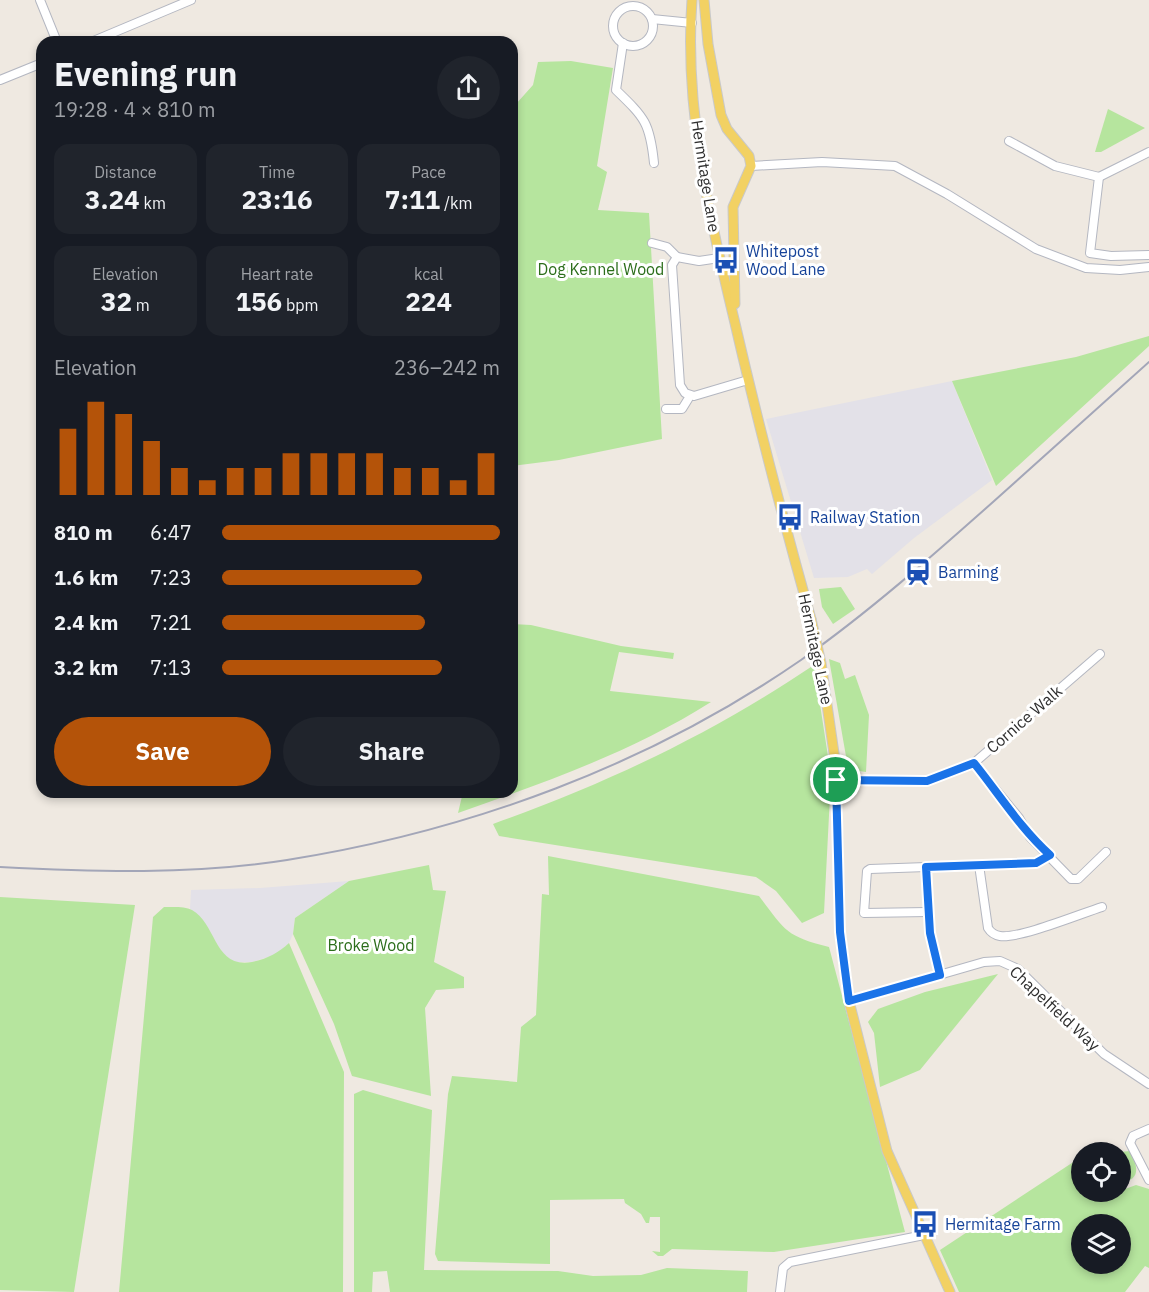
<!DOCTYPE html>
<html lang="en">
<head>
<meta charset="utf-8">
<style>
  body { margin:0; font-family:"IBM Plex Sans",sans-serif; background:#20242c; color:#f1f3f6; height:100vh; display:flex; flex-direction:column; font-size:22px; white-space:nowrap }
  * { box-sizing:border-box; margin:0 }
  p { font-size:20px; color:#9ea1a6 }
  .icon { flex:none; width:33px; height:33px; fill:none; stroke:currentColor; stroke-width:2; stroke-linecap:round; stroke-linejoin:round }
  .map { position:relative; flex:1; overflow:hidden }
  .panel { position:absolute; left:36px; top:36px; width:482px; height:762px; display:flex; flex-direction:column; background:#171b24; border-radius:18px; box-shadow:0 3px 9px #0003 }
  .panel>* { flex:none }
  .fabs { position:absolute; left:1071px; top:1142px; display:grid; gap:12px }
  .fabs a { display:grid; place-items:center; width:60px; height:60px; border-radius:50%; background:#171b24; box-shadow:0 3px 9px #0003; font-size:30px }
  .pin { position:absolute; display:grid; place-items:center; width:51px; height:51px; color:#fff; margin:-26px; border:3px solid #fff; border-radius:50%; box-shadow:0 2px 6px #0007 }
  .round { display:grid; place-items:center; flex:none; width:63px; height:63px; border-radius:32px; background:#20242c }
  .headline { display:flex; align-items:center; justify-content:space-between; height:102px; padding:0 18px }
  h1 { font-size:33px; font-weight:700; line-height:45px }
  .figures { display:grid; grid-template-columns:repeat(3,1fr); gap:9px; height:102px; padding:6px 18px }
  .figures div { display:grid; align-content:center; border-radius:15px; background:#20242c; text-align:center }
  .figures b { font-size:26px; font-weight:700 }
  .figures small { font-size:16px; font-weight:400 }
  .figures p { font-size:16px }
  .chart { height:168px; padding:12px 18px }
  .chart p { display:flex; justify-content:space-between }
  .chart svg { width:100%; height:108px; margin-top:6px; stroke:#b45309; stroke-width:6 }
  .primary-button { display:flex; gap:12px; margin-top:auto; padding:12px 18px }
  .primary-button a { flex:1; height:69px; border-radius:36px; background:#b45309; color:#fff; font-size:24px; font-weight:700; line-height:69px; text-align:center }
  .primary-button a+a { background:#20242c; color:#f1f3f6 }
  ul { padding:0 18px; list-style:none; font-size:20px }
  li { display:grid; grid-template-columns:96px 72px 1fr; align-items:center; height:45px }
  li i { height:15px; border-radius:8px; background:#b45309 }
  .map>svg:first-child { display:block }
  .industrial { fill:#e3e1e8 }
  .green { fill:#b6e59e; fill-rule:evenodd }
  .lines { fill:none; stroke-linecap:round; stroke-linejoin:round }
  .minor-casing { stroke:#b4b7c1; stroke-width:10 }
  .major-casing { stroke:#c9c9c9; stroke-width:11 }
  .minor { stroke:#fff; stroke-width:8 }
  .major { stroke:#f2d163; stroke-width:9 }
  .rail { stroke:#a3a6b8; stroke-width:2 }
  .major-bridge-casing { stroke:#c9c9c9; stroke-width:11; stroke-linecap:butt }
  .major-bridge { stroke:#f2d163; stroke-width:9 }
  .route-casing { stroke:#fff; stroke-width:12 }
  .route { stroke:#1a73e8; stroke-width:8 }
  .labels { text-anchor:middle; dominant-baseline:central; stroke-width:6; stroke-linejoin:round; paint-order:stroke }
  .street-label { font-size:16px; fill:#2e2e2e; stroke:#fff }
  .transit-label { font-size:16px; fill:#164399; stroke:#fff; text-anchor:start }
  .park-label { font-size:16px; fill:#2c6e1b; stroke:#fff }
</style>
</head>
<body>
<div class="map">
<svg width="1149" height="1292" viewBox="0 0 1149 1292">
  <rect width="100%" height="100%" fill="#efe9e1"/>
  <g class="industrial">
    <polygon points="952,381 992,480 914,538 872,574 867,569 848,577 814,578 766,419"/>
    <polygon points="349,881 295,918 293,934 289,943 278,954 252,962 233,962 223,953 197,915 190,909 191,890 260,888"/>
  </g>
  <g class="green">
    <polygon points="571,61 613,68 597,166 607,172 598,210 649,213 662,439 559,460 512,466 512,126 516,104 533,85 538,62"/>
    <polygon points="1108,109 1145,128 1101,152 1095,152"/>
    <polygon points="1149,336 1149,346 996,486 952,381 1076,357"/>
    <polygon points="841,587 855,609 833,624 822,607 819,589"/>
    <path d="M512 624 531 625 621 646 674 653 673 659 619 652 610 691 711 702C632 752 546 782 458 813L463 792H512Z"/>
    <polygon points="829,659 840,663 845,679 855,675 869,715 866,772 852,770 847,762"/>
    <path d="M814 665 831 776 824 913 802 923 776 891 756 877 499 836 493 824C610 782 711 734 814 665Z"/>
    <path d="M548 856 759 896C785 930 785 936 829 947L905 1232 774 1252 672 1249 663 1256H658L652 1251 660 1252V1217H650L649 1223H646L641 1214 625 1203 624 1199 550 1200V1264L438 1261 435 1254 448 1094 452 1076 517 1082 521 1027 536 1015 542 894 549 895Z"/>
    <polygon points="429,865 433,890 446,891 434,962 464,977 464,988 436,990 425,1008 431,1096 352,1076 334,1024 293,934 295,918 349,881"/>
    <polygon points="0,897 135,905 74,1292 0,1290"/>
    <path d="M164 907C172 907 185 906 192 910 217 924 214 969 252 962 267 959 278 953 289 943L344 1072 343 1292H119L153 917Z"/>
    <polygon points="998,974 920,1070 880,1087 874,1033 868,1022 878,1009 925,992"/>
    <polygon points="363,1090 432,1110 424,1270 558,1271 593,1276 641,1275 667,1268 748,1271 747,1292 390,1292 387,1271 373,1272 372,1292 354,1292 354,1094"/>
    <path d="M1130 1151C1137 1164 1142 1180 1122 1182L1120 1152Z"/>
    <path d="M1081 1157 1082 1191 1117 1192 1136 1185 1149 1189V1268L1145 1266 1125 1292H959L940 1250ZM1082 1224H1120V1263H1082Z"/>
  </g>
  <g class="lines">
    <defs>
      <g id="minor">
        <polyline points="40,0 57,42"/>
        <circle cx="633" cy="26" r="20"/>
        <polyline points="652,19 692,23"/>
        <polyline points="91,42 191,0"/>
        <path d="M623 43 616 90C645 118 650 123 654 163"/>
        <polyline points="0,80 42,63"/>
        <polyline points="1009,141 1055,166 1099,177 1090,253 1111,256 1149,255"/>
        <polyline points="751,166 822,162 895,166 947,194 1036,249 1086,268 1120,270 1149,267"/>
        <polyline points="1099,177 1149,152"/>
        <polyline points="652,243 667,247 677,257"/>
        <polyline points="719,258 699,261 677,257 672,265 680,385 685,393 694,396 748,380"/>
        <polyline points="666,409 682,409 690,396"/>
        <polyline points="974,763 1019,818 1030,837 1071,879 1078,879 1106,852"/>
        <polyline points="836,780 927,781 974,763 1100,654"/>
        <path d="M979 865 988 928C991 933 994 935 1000 936 1019 939 1080 914 1102 907"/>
        <polyline points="926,867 930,933 940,975"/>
        <polyline points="928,912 864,913 867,871 870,869 1036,863 1050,855"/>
        <polyline points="849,1001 984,962 1000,961 1018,969 1104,1054 1149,1084"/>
        <polyline points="1149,1129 1133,1136 1130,1143 1149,1180"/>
        <polyline points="780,1292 783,1268 790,1262 924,1235"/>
      </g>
      <g id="major">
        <path d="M692 0C684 108 709 215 734 319 757 419 783 519 811 619"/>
        <polyline points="704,0 708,44 721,115 727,129 749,156 751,166 733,207 735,304"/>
        <polyline points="821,663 836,767 840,932 849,1001 887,1151 950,1292"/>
      </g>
    </defs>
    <use href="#minor" class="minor-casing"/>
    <use href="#major" class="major-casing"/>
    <use href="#minor" class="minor"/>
    <use href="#major" class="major"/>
    <path class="rail" d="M0 867C95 872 193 875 287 860 470 831 649 765 801 660 869 612 931 557 993 502 1045 455 1097 409 1149 362"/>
    <defs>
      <polyline id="major-bridge" points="811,619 821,663"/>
    </defs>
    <use href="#major-bridge" class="major-bridge-casing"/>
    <use href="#major-bridge" class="major-bridge"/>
  </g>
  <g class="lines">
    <defs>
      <path id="route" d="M974 763C999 794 1021 829 1050 855L1036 863 926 867 930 933 940 975 849 1001 840 932 836 780 927 781Z"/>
    </defs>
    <use href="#route" class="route-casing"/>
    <use href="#route" class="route"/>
  </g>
  <defs>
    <symbol id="bus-bare" viewBox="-9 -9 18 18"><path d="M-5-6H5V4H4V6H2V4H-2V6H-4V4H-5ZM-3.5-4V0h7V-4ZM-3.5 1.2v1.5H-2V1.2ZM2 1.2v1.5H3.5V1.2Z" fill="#1a4fb4" stroke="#fff" stroke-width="2.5" paint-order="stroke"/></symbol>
    <symbol id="station-bare" viewBox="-9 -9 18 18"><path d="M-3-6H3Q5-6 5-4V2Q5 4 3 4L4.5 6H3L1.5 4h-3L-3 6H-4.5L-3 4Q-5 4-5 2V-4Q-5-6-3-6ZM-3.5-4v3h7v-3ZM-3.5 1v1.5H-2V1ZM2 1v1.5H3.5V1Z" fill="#1a4fb4" stroke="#fff" stroke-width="2.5" paint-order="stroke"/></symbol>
  </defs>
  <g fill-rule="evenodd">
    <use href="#bus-bare" x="707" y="241" width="38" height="38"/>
    <use href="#bus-bare" x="771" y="498" width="38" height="38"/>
    <use href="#station-bare" x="899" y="553" width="38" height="38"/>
    <use href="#bus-bare" x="906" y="1205" width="38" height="38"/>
  </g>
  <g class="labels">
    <g class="street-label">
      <text transform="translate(706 176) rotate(81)">Hermitage Lane</text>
      <text transform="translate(816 649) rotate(78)">Hermitage Lane</text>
      <text transform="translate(1024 719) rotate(-41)">Cornice Walk</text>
      <text transform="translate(1055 1008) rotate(43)">Chapelfield Way</text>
    </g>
    <g class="transit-label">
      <text x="746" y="251">Whitepost<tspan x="746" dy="18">Wood Lane</tspan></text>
      <text x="810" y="517">Railway Station</text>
      <text x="938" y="572">Barming</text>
      <text x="945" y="1224">Hermitage Farm</text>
    </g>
    <g class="park-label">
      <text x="601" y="269">Dog Kennel Wood</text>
      <text x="371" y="945">Broke Wood</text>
    </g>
  </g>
</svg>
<div class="fabs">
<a><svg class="icon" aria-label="locate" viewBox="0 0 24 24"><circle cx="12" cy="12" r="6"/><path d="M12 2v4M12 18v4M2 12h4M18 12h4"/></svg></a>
<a><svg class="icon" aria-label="layers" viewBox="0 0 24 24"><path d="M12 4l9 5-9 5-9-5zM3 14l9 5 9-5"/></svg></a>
</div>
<div class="pin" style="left:836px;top:780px;background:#1e9e55"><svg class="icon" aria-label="arrive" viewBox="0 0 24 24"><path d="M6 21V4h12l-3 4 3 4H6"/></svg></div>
<section class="panel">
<div class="headline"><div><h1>Evening run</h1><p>19:28 · 4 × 810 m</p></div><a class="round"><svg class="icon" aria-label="share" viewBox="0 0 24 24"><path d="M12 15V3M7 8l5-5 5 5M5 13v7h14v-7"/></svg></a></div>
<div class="figures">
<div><p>Distance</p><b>3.24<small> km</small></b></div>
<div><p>Time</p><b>23:16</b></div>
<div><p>Pace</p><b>7:11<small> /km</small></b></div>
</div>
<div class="figures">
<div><p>Elevation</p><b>32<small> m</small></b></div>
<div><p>Heart rate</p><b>156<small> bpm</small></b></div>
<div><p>kcal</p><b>224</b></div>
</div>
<div class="chart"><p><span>Elevation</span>236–242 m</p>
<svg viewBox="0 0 160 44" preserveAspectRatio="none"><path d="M5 44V17M15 44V6M25 44V11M35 44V22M45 44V33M55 44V38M65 44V33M75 44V33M85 44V27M95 44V27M105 44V27M115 44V27M125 44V33M135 44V33M145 44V38M155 44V27"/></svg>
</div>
<ul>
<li><b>810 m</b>6:47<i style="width:100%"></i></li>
<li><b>1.6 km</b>7:23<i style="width:72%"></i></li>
<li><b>2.4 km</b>7:21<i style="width:73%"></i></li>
<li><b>3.2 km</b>7:13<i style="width:79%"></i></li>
</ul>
<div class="primary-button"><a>Save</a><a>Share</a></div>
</section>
</div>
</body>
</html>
